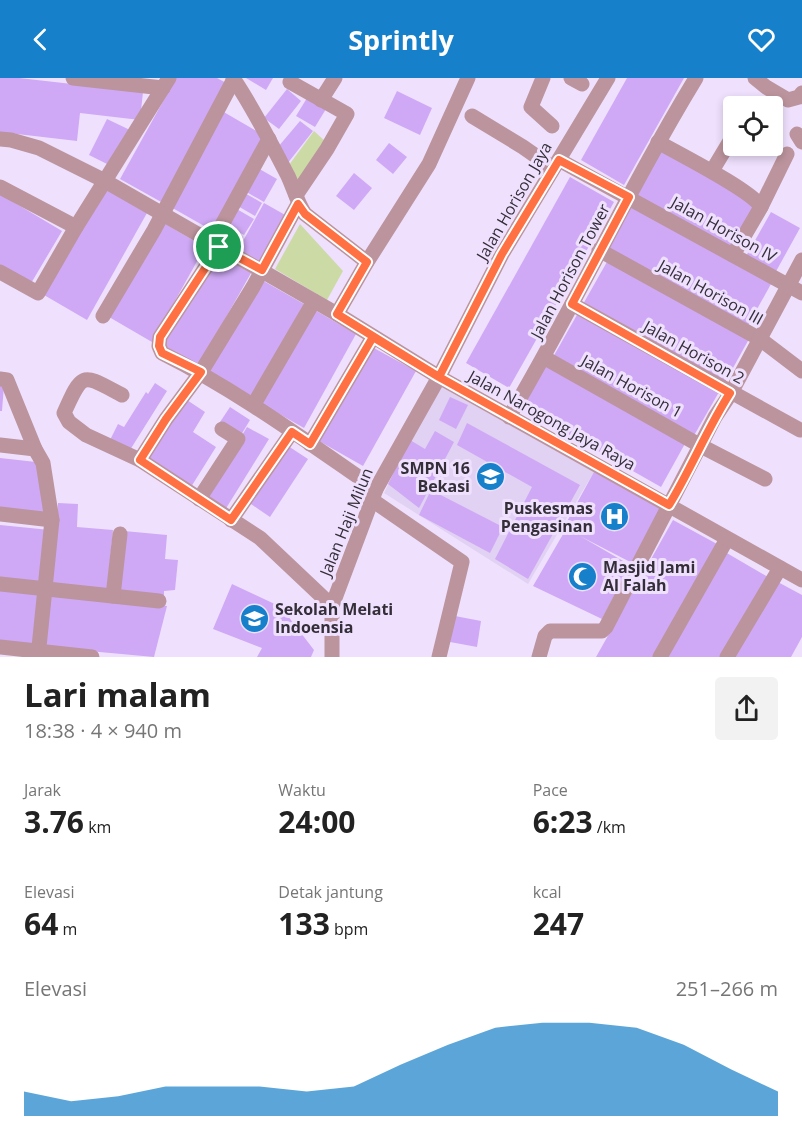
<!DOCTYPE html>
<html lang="id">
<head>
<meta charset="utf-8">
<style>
  body { margin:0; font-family:"Open Sans",sans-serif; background:#f2f2f2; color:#222; height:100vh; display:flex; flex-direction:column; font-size:22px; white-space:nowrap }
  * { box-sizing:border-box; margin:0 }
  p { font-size:20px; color:#767676 }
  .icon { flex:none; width:33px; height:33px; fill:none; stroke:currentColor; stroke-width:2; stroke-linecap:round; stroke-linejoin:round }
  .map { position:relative; height:579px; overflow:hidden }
  .drawer { display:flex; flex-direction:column; background:#fff; flex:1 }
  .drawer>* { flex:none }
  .buttons { position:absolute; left:723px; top:18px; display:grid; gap:12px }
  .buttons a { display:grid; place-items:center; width:60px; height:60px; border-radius:6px; background:#fff; box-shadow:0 3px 9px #0003; font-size:30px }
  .pin { position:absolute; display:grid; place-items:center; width:51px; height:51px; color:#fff; margin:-26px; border:3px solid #fff; border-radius:50%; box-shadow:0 2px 6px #0007 }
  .round { display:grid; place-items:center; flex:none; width:63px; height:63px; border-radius:6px; background:#f2f2f2 }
  .headline { display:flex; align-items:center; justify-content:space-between; height:102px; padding:0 24px }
  h1 { font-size:33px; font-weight:700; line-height:45px }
  .stats { display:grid; grid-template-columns:repeat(3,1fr); gap:9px; height:102px; padding:6px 24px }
  .stats div { display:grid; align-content:center }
  .stats b { font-size:30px; font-weight:700 }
  .stats small { font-size:16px; font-weight:400 }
  .stats p { font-size:16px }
  .chart { height:168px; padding:12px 24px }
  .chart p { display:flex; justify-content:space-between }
  .chart svg { width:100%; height:108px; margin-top:6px; fill:#1780ca; opacity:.7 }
  header { display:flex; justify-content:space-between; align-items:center; height:78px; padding:0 24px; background:#1780ca; color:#fff; font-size:27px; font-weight:700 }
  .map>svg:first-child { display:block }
  .built { fill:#e1d1f3 }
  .green { fill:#ccdba6 }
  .building { fill:#cfa9f5 }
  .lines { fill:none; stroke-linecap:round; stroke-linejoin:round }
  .minor { stroke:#bc949d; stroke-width:15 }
  .tertiary { stroke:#bc949d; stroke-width:15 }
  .route-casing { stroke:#fff; stroke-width:12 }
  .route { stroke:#ff7043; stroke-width:8 }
  .labels { text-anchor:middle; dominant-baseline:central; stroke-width:6; stroke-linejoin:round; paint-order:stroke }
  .street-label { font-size:16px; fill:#332e38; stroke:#efe1fe }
  .poi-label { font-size:16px; font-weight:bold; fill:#332e38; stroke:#efe1fe; text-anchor:end }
</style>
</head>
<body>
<header><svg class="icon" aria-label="back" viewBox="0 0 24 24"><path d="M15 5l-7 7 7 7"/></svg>Sprintly<svg class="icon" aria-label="heart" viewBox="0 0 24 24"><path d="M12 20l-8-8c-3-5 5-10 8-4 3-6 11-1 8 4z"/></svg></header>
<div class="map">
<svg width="802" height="579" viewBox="0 0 802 579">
  <rect width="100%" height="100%" fill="#efe1fe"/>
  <polygon class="built" points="439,304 595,392 528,506 384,415"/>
  <g class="green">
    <polygon points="314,53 326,64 299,106 289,87"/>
    <polygon points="300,146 343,193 327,222 275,191"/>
  </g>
  <g class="building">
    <polygon points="0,0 19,0 143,14 140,42 80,35 77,63 0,54"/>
    <polygon points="176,0 217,0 230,7 163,125 120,101"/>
    <polygon points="246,0 273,0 266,12"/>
    <polygon points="627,0 684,0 624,107 581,82"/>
    <polygon points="287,11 301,23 279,51 264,40"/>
    <polygon points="397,13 432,30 420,57 384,40"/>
    <polygon points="307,20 326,31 315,49 296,38"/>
    <polygon points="222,33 265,58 213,153 169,128"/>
    <polygon points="107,41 130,52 111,88 89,77"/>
    <polygon points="300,43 313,53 287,86 278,69"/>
    <polygon points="389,65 407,79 393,96 376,82"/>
    <polygon points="659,71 757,126 731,173 633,117"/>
    <polygon points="256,89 277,101 264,124 243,112"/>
    <polygon points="354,95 372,110 354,132 336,118"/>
    <polygon points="570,99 614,124 509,310 466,285"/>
    <polygon points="104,110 147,135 87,242 44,217"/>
    <polygon points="243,114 262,125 255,138 236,127"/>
    <polygon points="0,116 62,153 30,207 0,189"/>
    <polygon points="264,125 287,138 261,185 238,172"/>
    <polygon points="630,127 771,206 746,251 605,172"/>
    <polygon points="235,130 254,141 244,157 226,147"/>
    <polygon points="771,134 800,150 774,197 745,180"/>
    <polygon points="162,144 205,169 152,264 109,239"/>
    <polygon points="225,150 243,159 236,170 219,160"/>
    <polygon points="218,176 251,195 198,289 162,269"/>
    <polygon points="608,182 749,261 723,308 582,228"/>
    <polygon points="260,201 304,226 251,320 207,296"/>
    <polygon points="313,231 356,256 304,350 260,325"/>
    <polygon points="578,235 719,314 692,361 552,281"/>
    <polygon points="372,269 416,293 363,388 319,363"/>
    <polygon points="546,282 687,362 661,409 520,329"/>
    <polygon points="155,305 167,313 130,372 110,362 118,346 124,349 146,314 148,316"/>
    <polygon points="0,306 4,307 2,333 0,333"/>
    <polygon points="450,319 468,327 456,351 439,342"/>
    <polygon points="184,320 205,334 193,354 216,369 191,409 147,380"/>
    <polygon points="230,329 250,342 241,357 220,344"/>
    <polygon points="467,345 580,407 528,501 495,481 532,409 457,367"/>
    <polygon points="247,349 269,361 225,432 204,419"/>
    <polygon points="435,353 454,364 419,430 388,406 410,362 425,371"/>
    <polygon points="285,366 308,381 270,439 248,424"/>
    <polygon points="0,380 36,384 45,435 0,431"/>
    <polygon points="595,392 664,428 634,486 580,458 630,487 602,541 533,508 566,451 564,449"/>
    <polygon points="431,412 503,449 490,475 419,437"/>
    <polygon points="58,425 78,426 77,449 113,452 107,512 51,506"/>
    <polygon points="673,442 717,466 654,579 596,579"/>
    <polygon points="0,447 50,452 44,508 0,503"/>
    <polygon points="124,453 167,457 165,481 178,482 175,512 164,513 164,519 118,514"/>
    <polygon points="725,474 768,499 723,579 666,579"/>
    <polygon points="776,503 802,517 802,559 791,579 733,579"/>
    <polygon points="232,506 281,529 314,572 311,579 257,579 262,570 213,551"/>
    <polygon points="0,511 44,516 38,572 0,567"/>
    <polygon points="50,516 167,528 154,579 45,569"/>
    <polygon points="455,538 481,543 477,569 450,564"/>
  </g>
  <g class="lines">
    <g class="minor">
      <polyline points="73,0 163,10"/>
      <path d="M233 0C254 31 271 65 288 98 294 111 297 124 305 136L367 184"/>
      <polyline points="543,0 531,29 552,48"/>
      <polyline points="571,0 582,6"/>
      <polyline points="755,0 766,9 788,22 799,19 802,15"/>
      <polyline points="290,4 347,36 327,71 296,117"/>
      <polyline points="321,22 335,0"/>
      <polyline points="472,38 523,69 553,90"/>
      <polyline points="797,56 802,64"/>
      <path d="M658 64C677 75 753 113 761 129"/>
      <polyline points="559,82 802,215"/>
      <polyline points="712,93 730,63"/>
      <polyline points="0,109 76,149"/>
      <polyline points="212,165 269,61"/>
      <path d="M219 169 160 259 159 268 162 275C238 313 306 363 376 411"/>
      <polyline points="599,172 760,261 802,293"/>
      <polyline points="733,177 761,129 787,76"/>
      <polyline points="0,194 38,215 76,149 169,0"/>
      <polyline points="572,226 800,352"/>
      <polyline points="337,236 367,184 429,86 468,0"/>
      <polyline points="103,238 154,152 234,1"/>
      <polyline points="545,280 701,368 765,401"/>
      <polyline points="439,299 502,176 608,0"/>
      <polyline points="0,301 7,302 35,371 43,385 52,442 38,579"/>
      <path d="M122 317C82 296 83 292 64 335L69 344 86 357 140 382 260 460 332 528"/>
      <polyline points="254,326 314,223"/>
      <path d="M509 339C575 228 629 110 696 0"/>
      <polyline points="310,366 373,259"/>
      <polyline points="0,367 35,371"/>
      <polyline points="140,382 166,341 201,294 253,209 298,126"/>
      <polyline points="199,421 238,361 222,351"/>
      <polyline points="372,422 462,484 439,579"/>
      <polyline points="0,436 52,442"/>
      <polyline points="231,442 292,354"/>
      <polyline points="0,506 159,523"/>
      <polyline points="113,518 120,456"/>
      <polyline points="0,569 92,579"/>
      <polyline points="539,579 545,558 550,553 602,553 606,549 715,339 731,315 802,182"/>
      <polyline points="660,579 727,461"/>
      <polyline points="727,579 780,490"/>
    </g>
    <g class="tertiary">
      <polyline points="0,61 11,62 39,70 105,103 337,236 439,299 802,502"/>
      <polyline points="332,579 332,528 376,411 439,299"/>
    </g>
  </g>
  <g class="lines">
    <defs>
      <path id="route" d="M219 169 160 259 159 268 162 275 201 294 166 341 140 382 231 442 292 354 310 366 373 259 439 299 669 427C691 391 707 351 730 315L572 226 629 119 559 82 502 176 439 299 337 236 367 184 305 136 298 126 262 192 219 169"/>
    </defs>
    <use href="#route" class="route-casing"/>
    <use href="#route" class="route"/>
  </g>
  <defs>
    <symbol id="school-disc" viewBox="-11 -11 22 22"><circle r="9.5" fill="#1780ca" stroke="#efe1fe"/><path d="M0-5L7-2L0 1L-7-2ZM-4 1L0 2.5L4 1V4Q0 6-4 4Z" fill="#fff"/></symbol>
    <symbol id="hospital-disc" viewBox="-11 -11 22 22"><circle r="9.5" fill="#1780ca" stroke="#efe1fe"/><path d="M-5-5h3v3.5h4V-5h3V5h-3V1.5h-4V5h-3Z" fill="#fff"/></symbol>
    <symbol id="mosque-disc" viewBox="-11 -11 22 22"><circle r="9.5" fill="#1780ca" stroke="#efe1fe"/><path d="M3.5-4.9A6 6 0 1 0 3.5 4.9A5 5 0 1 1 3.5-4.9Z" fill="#fff"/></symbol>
  </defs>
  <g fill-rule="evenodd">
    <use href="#school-disc" x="474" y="382" width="33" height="33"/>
    <use href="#hospital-disc" x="598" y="422" width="33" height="33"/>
    <use href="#mosque-disc" x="566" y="482" width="33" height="33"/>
    <use href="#school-disc" x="238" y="524" width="33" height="33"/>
  </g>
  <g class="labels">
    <g class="street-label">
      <text transform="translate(514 123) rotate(-60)">Jalan Horison Jaya</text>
      <text transform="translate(724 151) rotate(29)">Jalan Horison IV</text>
      <text transform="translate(570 193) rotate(-62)">Jalan Horison Tower</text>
      <text transform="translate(711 214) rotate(29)">Jalan Horison III</text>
      <text transform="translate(694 274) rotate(29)">Jalan Horison 2</text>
      <text transform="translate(632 308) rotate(29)">Jalan Horison 1</text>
      <text transform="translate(552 342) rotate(29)">Jalan Narogong Jaya Raya</text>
      <text transform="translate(346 444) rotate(-68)">Jalan Haji Milun</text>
    </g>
    <g class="poi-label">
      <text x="470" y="390">SMPN 16<tspan x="470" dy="18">Bekasi</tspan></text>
      <text x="593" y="430">Puskesmas<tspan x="593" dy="18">Pengasinan</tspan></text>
      <text x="603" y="489" text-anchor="start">Masjid Jami<tspan x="603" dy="18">Al Falah</tspan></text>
      <text x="275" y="531" text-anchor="start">Sekolah Melati<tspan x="275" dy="18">Indoensia</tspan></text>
    </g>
  </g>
</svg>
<div class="buttons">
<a><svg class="icon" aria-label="locate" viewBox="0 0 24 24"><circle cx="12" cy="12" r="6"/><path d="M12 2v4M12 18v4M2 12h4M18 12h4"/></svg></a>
</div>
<div class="pin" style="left:219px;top:169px;background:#1e9e55"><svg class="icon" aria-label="arrive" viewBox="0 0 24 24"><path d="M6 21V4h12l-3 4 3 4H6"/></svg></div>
</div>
<section class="drawer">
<div class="headline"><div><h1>Lari malam</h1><p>18:38 · 4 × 940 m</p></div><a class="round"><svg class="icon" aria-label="share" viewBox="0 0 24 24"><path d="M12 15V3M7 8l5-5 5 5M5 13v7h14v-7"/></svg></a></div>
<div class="stats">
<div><p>Jarak</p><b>3.76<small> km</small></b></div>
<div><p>Waktu</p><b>24:00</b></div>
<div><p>Pace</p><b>6:23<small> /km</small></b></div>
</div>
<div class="stats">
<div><p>Elevasi</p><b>64<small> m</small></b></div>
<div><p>Detak jantung</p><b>133<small> bpm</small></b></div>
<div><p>kcal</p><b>247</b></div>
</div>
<div class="chart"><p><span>Elevasi</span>251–266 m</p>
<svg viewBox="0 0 160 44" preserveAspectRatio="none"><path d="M0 44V34L10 38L20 36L30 32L40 32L50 32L60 34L70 32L80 23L90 15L100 8L110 6L120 6L130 8L140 15L150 25L160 34V44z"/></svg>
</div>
</section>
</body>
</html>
